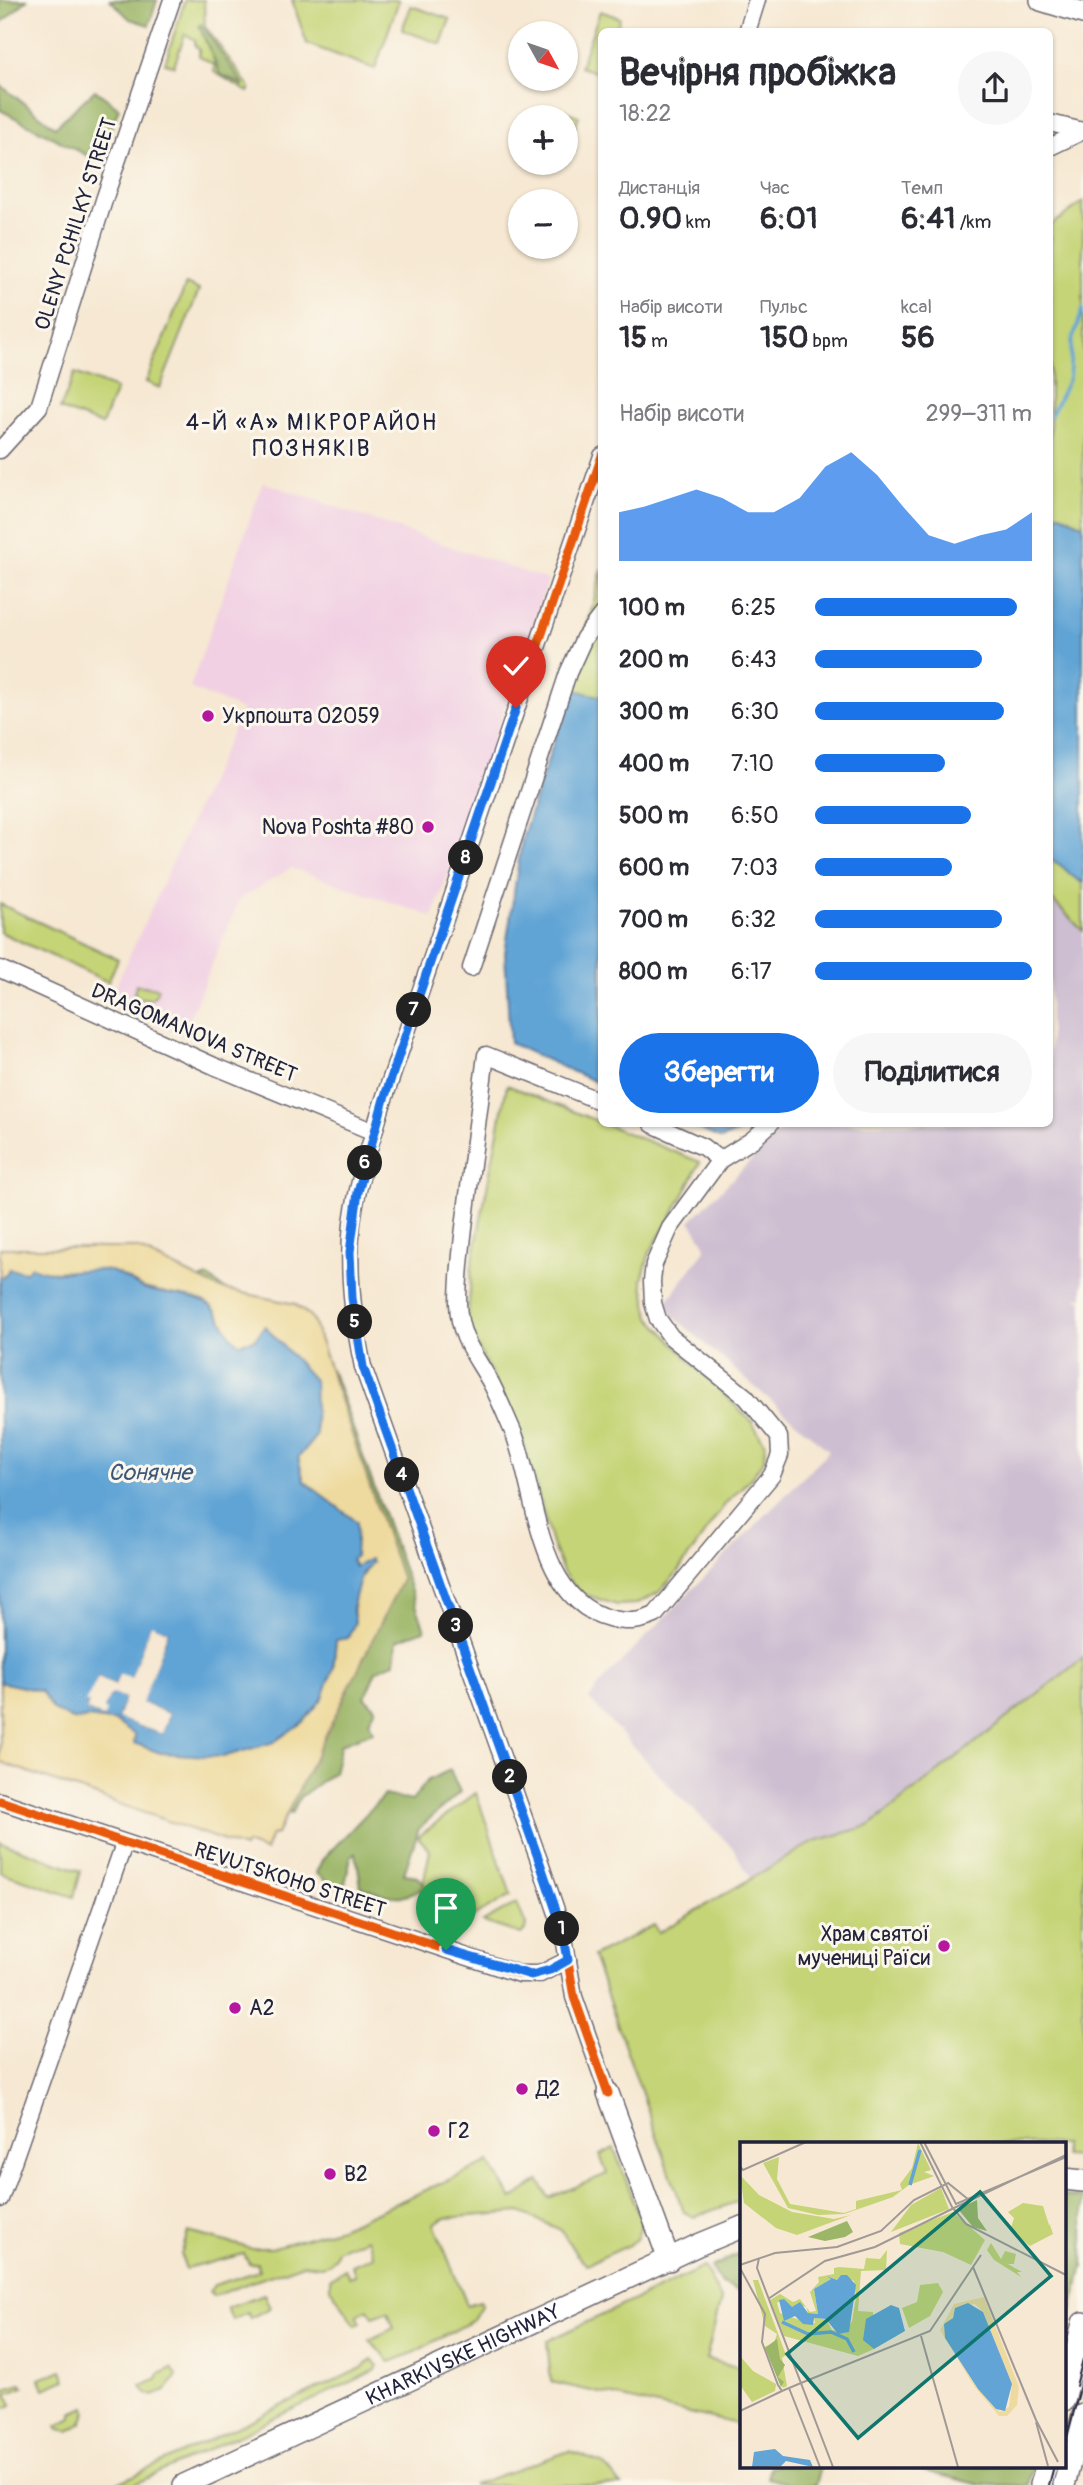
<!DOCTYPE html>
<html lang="uk">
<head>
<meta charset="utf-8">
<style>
  body { margin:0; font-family:Pangolin,sans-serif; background:#f7f7f7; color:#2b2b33; height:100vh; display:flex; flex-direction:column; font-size:26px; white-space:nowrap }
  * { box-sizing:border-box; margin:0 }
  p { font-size:23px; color:#7c7c81 }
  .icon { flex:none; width:38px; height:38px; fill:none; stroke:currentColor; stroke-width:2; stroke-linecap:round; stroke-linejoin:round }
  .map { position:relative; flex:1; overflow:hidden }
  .details { position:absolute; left:598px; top:28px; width:455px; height:1099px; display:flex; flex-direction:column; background:#fff; border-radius:10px; box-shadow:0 2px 5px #0004 }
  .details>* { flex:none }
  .needle { width:46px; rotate:130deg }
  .buttons { position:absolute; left:508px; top:21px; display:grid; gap:14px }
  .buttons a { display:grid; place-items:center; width:70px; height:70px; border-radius:50%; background:#fff; box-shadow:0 2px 5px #0004; font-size:35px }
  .pin { position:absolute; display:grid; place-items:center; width:60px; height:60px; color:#fff; margin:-72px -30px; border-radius:50% 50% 50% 0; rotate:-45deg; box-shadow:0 0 7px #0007 }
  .pin .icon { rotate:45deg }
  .km { position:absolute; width:35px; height:35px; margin:-18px; border-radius:50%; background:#222; color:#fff; font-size:19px; line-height:35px; text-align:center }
  .round { display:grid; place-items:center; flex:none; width:74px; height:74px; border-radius:37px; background:#f7f7f7 }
  .summary { display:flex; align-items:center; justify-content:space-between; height:119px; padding:0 21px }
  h1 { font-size:38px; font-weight:700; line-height:52px }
  .metrics { display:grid; grid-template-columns:repeat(3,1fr); gap:10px; height:119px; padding:7px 21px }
  .metrics div { display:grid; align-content:center }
  .metrics b { font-size:30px; font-weight:700 }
  .metrics small { font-size:19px; font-weight:400 }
  .metrics p { font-size:19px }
  .chart { height:196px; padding:14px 21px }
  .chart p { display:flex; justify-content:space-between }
  .chart svg { width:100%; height:126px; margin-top:7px; fill:#1a73e8; opacity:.7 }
  .primary-button { display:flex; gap:14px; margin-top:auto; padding:14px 21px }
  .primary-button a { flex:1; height:80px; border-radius:42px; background:#1a73e8; color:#fff; font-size:28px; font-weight:700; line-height:80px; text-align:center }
  .primary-button a+a { background:#f7f7f7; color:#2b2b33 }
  ul { padding:0 21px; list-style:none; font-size:23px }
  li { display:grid; grid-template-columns:112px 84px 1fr; align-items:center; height:52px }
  li i { height:18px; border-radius:9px; background:#1a73e8 }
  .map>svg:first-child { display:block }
  .built { fill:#f1d0e3 }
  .industrial { fill:#cebed1 }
  .green { fill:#c5d476; stroke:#747b58; stroke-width:2 }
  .forest { fill:#9cb667; stroke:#5f6c51; stroke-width:2 }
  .sand { fill:#eeda9e; stroke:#887e6c; stroke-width:2 }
  .water { fill:#61a4d5; stroke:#426388; stroke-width:2; fill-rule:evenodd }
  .pier { fill:#f6e8d2; fill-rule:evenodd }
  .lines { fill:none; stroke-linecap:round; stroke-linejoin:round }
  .stream { stroke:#61a4d5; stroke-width:3.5 }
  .minor-casing { stroke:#6c6770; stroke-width:19 }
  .major-casing { stroke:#6c6770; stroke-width:24 }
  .minor { stroke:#fff; stroke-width:16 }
  .major { stroke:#fff; stroke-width:21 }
  .tram { stroke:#22223b; stroke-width:2 }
  .cycleway-casing { stroke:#fbf7ec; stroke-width:13 }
  .cycleway { stroke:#e8590c; stroke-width:9 }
  .route-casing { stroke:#fff; stroke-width:14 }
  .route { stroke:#1a73e8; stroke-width:9 }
  .poi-dot { fill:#b5179e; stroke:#fbf7ec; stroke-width:2.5 }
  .labels { text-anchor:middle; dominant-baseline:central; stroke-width:6; stroke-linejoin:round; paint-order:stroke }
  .street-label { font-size:21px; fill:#22223b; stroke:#fbf7ec }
  .poi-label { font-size:21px; fill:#22223b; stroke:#fbf7ec; text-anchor:start }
  .neighbourhood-label { font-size:23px; letter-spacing:2px; fill:#22223b; stroke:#fbf7ec }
  .water-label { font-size:23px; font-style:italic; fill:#3b5679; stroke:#fbf7ec }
  .inset-river { fill:none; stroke:#61a4d5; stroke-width:3.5 }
  .inset-road { fill:none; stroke:#a19996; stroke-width:2 }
  .view { fill:#0f766e; fill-opacity:0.15; stroke:#0f766e; stroke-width:3.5 }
  .inset-edge { fill:none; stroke:#22223b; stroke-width:3.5 }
</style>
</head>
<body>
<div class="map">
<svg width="1083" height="2485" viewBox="0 0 1083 2485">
  <rect width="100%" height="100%" fill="#fbf7ec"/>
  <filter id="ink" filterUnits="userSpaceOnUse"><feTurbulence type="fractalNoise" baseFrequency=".0143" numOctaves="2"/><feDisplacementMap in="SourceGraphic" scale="14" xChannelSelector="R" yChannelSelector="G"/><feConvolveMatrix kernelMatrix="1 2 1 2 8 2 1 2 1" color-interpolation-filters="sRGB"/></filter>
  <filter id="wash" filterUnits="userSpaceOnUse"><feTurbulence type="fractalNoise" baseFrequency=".00686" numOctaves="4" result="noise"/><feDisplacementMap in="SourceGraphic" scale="28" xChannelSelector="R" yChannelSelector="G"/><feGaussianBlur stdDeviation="1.57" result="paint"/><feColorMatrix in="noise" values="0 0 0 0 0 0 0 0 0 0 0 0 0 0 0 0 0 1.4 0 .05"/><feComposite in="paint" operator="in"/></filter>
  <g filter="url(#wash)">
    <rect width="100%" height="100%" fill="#f6e8d2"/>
    <polygon class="built" points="263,482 548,580 433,917 291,868 239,900 182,1036 108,1003 242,710 190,688"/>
    <polygon class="industrial" points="1050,898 1083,931 1083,1297 1077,1297 1083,1302 1083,1658 869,1826 815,1841 751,1879 733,1848 677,1794 589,1699 606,1677 829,1451 673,1316 667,1301 705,1250 704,1242 690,1221 788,1124 1050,1124"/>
    <g class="green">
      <polygon points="185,0 204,0 205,26 250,88 248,92 214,72 214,65 199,56 199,49 195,46 195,40 185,34 174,66 165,63"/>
      <polygon points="292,0 399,0 375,69 307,44"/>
      <polygon points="411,6 450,19 441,44 402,30"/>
      <polygon points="600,11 620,18 616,31 602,32 601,74 580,67"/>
      <polygon points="556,108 579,116 565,154 565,117 553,117"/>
      <polygon points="1083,202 1083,525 1061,514 1050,514 1050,226"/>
      <polygon points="186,284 199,290 160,388 146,382"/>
      <polygon points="75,373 116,389 102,425 60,409"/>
      <polygon points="602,569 602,697 571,689"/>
      <path d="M1050 860C1065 864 1068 876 1083 883V931L1050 898Z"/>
      <polygon points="0,904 118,959 108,982 0,932"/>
      <polygon points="136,985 158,988 156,994 151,999 140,998 134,994"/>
      <polygon points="507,1085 700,1162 682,1198 650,1252 642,1280 650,1317 690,1361 752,1422 765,1444 764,1460 751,1478 726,1503 676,1574 658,1593 636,1604 617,1605 580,1593 564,1574 552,1544 521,1433 467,1326 472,1265"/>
      <polygon points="1083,1658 1083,2157 1064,2156 1064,2144 742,2144 742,2200 694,2217 684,2212 593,1956 654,1925 658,1933 815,1841 869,1826"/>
      <polygon points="476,1793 511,1895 470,1919 445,1911 420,1898 430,1851 418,1837"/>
      <polygon points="0,1842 81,1871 74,1897 0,1872"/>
      <polygon points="517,1903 526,1925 525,1930 521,1934 483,1922"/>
      <polygon points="614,2148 642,2223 637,2238 630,2245 587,2264 576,2254 561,2230 520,2212 445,2218 434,2224 467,2305 480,2301 482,2304 472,2321 413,2353 390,2362 369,2340 394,2328 388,2312 373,2317 368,2309 357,2315 361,2323 356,2325 330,2288 330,2279 345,2269 349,2277 355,2275 352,2265 374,2256 367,2238 337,2250 335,2257 329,2264 321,2266 303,2264 213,2296 210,2291 214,2285 259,2271 257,2263 249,2264 244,2254 186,2269 181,2255 188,2232 250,2248 271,2248 340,2228 489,2162 512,2199 539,2181 549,2198 607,2174 600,2155"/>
      <polygon points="704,2267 721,2299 706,2359 742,2368 742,2425 551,2382 547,2341"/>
      <polygon points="264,2294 270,2308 250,2318 247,2313 232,2320 227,2307"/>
      <polygon points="372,2359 378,2366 376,2370 133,2485 114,2485 362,2368"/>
      <polygon points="172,2368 177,2376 166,2390 153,2396 145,2392 141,2386 157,2380 159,2374"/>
      <polygon points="62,2370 66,2380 44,2389 40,2379"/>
      <polygon points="21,2384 24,2387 7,2394 12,2405 0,2410 0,2391"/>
      <polygon points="85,2407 87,2412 82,2423 69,2431 59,2429 57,2426 72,2418 72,2413"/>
      <polygon points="569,2451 602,2463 622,2485 472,2485"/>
    </g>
    <g class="forest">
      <polygon points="0,0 27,0 0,24"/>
      <polygon points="110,0 157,0 149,25 130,19"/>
      <polygon points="201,24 244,86 220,74 199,26"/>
      <polygon points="0,85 55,127 95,90 119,108 98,161 0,110"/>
      <polygon points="208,1277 236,1297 303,1319 335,1378 425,1630 397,1640 395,1662 376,1671 365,1697 376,1709 369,1721 373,1732 341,1744 334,1772 300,1797 291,1814 234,1789 128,1289 192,1282"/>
      <path d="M450 1770 460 1792 419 1828 404 1874 418 1876 425 1885C407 1904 382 1895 361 1887L356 1853 351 1856 345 1884 334 1887 316 1873 322 1860 384 1795 412 1801 428 1780Z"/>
      <polygon points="1064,2196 1083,2198 1083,2265 1064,2344"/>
      <polygon points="742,2253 742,2293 722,2284 711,2267"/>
      <polygon points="770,2466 821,2466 816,2485 796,2485 767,2478"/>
      <polygon points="904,2466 1034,2466 1029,2485 981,2485"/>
    </g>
    <path class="sand" d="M0 1248H136L218 1288 295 1304 312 1318 402 1580 277 1834 271 1835 265 1851 246 1844 244 1848 0 1762V1682L41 1691 53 1710 73 1720 90 1718 116 1722 135 1735V1743L333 1670 336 1640 355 1622C351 1601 357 1578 372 1562L369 1560 356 1568 351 1560 357 1522 304 1482 298 1457 316 1436 264 1327 255 1340 239 1343 230 1337 215 1310 203 1301 144 1288 112 1271 15 1272 0 1278Z"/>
    <g class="water">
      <path d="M1050 514H1061L1083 525V883C1068 876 1065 864 1050 860Z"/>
      <polygon points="571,689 602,697 602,1085 510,1043 505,953 522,839"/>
      <polygon points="687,1124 759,1124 721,1139"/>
      <path d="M31 1266C54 1280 83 1265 109 1271 121 1273 131 1283 143 1288 165 1297 196 1292 214 1309 225 1320 225 1334 239 1343L254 1340 265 1326 314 1380 316 1436 298 1458 304 1481 357 1522 355 1556 351 1560 355 1567 370 1559 372 1562 362 1573 352 1607 355 1622 348 1638 336 1640 333 1669 323 1698 304 1721 274 1742 223 1757 160 1753 134 1743 135 1735 116 1722 90 1718 73 1720 53 1710 41 1691 0 1682V1278L5 1276 9 1269 26 1272ZM151 1625 168 1631 141 1703 169 1714 162 1734 118 1718 125 1698 114 1693C106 1697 103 1709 103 1718L86 1710 98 1677 115 1685 119 1675 131 1679Z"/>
    </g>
    <path class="pier" d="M151 1624 168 1631 142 1703 169 1714 162 1734 118 1718 125 1698 114 1694 110 1695 104 1709 107 1711 104 1718 86 1710 89 1703 86 1702 98 1677 115 1685 119 1674 131 1678ZM153 1629 164 1633 138 1704 140 1707 165 1716 160 1730 122 1716 128 1696 114 1690 107 1693 100 1709 102 1713 91 1708V1700L99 1682 116 1689 121 1679 131 1682 134 1681Z"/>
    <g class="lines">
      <polyline class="stream" points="1050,417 1069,378 1072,341 1083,309"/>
    </g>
  </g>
  <g filter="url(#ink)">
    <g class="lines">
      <defs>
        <g id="minor">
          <polyline points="747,32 757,0"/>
          <polyline points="1050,123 1083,131"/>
          <polyline points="1050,147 1083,131"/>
          <polyline points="0,450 39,407 105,197 172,0"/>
          <path d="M602 456 381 1108C370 1146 357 1184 352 1223 347 1271 353 1320 363 1367L540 1863 563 1931 574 1997 608 2093"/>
          <polyline points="471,968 568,673 584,638 602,614"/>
          <polyline points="0,969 214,1066 374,1132"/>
          <path d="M602 1102 486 1055C480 1104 473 1154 467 1203 463 1236 458 1270 458 1303 459 1340 476 1355 492 1385 500 1401 507 1418 514 1434 536 1491 537 1600 609 1618 627 1623 639 1622 655 1615L772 1475 780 1455 779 1437 746 1397 671 1337 658 1319 653 1303 652 1281 654 1264 670 1228 720 1160 752 1140 770 1124"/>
          <polyline points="652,1124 703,1147 720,1160"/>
          <polyline points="0,1801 519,1974 540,1974 568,1960"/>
          <polyline points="0,2199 124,1844"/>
        </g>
        <g id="major">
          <polyline points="1041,0 1083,13"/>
          <polyline points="608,2093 669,2260"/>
          <polyline points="1064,2179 1083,2181"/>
          <polyline points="1064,2400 1083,2323"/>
          <path id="s1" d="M184 2485 698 2245 742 2227"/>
          <polyline points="1041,2485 1046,2466"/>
          <polyline points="1064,2485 1083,2415"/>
        </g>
      </defs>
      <use href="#minor" class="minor-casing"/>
      <use href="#major" class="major-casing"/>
      <use href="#minor" class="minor"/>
      <use href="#major" class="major"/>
      <g class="tram">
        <polyline points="1076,2386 1083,2359"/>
        <polyline points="1064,2449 1083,2377"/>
        <polyline points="1049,2485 1054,2466"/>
      </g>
      <defs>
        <g id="cycleway">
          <path d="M602 456 381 1108C370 1146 357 1184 352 1223 347 1271 353 1320 363 1367L540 1863 563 1931 574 1997 608 2093"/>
          <polyline points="0,1801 519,1974 540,1974 568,1960"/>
        </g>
      </defs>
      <use href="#cycleway" class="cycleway-casing"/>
      <use href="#cycleway" class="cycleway"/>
    </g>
  </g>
  <g class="lines" filter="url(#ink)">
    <defs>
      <polyline id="route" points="446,1950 531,1975 550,1970 568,1960 563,1931 540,1863 363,1367 352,1298 350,1252 358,1192 384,1099 516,708"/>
    </defs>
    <use href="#route" class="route-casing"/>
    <use href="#route" class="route"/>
  </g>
  <g class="poi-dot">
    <circle cx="208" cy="716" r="7"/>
    <circle cx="428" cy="827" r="7"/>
    <circle cx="944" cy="1946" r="7"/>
    <circle cx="235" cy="2008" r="7"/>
    <circle cx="522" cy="2089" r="7"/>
    <circle cx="434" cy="2131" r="7"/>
    <circle cx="330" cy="2174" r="7"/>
  </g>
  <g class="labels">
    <g class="street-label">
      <text transform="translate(76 224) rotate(-72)">OLENY PCHILKY STREET</text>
      <text transform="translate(194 1033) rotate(23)">DRAGOMANOVA STREET</text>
      <text transform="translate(290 1880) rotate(18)">REVUTSKOHO STREET</text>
      <text stroke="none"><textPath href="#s1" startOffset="308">KHARKIVSKE HIGHWAY</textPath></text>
    </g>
    <g class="poi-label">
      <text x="222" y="716">Укрпошта 02059</text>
      <text x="414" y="827" text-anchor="end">Nova Poshta #80</text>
      <text x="930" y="1934" text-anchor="end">Храм святої<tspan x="930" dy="24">мучениці Раїси</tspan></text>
      <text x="249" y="2008">А2</text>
      <text x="536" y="2089">Д2</text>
      <text x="448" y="2131">Г2</text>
      <text x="344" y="2174">В2</text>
    </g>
    <g class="neighbourhood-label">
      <text x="312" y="422">4-Й «А» МІКРОРАЙОН<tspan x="312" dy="26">ПОЗНЯКІВ</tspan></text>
    </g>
    <g class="water-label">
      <text x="150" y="1472">Сонячне</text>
    </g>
  </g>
  <g transform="translate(740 2142)">
    <rect width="326" height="326" fill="#f6e8d2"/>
    <path d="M178 1 191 28 184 30 194 34 169 43 153 55 104 72 78 73 48 66 23 21 39 15 37 37 50 62 104 71 116 67V59L162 48 160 42 172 26ZM0 33 19 53 52 70 94 77 111 73 57 93 36 86 4 61ZM201 46 209 67 151 90 171 63ZM283 61 303 64 309 83 314 82 310 83 313 92 290 104 270 89 274 76 268 70ZM213 70 245 98 231 123 203 110 160 102 159 91ZM251 101 261 117 265 109 276 112 274 122H268L282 130H277L281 135 254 118 247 108ZM147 108 146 128 121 129 118 169 133 170 134 207 118 214 44 194 30 158 40 152 53 160 60 157 70 170 76 169 70 150 79 140 78 135 94 132V126L99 125 124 127 126 116 140 117ZM101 133 114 139 116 156 112 179 105 191 92 188 86 177 74 176 75 181 71 182 40 171 37 161 43 157 51 165 66 164 68 171 78 172 74 147 91 137 88 134 97 138ZM13 138H18L46 213 42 216 47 244 43 246 24 205 34 201 37 192 25 184ZM198 141 203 150 190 174 169 186 162 166 177 160 180 143ZM0 214 13 229 36 242 35 249 12 260 0 243Z" fill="#c5d476" fill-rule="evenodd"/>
    <path d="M237 58 238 76 247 89 233 85 218 67ZM107 79 113 90 105 95 85 99 68 95ZM37 197 40 217 45 223 38 235 44 240 41 245 25 206Z" fill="#9cb667"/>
    <path d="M244 155 279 245 277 263 267 274H259L234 244 200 188 214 162ZM235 162 243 170 272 242 269 265 260 270 238 247 205 196 216 166Z" fill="#eeda9e" fill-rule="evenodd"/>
    <path d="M101 133H107L116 143 109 190 98 192 86 177 74 176 73 183 63 182 55 174 44 179 39 158 44 157 52 165 60 160 68 171 78 172 74 147 91 137 87 134 97 138ZM228 161 243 170 272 242 265 269 256 267 238 247 205 196 204 182 213 176 215 166ZM151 163 159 166 165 189 134 207 123 198 126 177ZM35 307 43 314 70 318 73 325 46 319 41 324 12 325 14 310Z" fill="#61a4d5"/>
    <path class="inset-river" d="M170 43 180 8M42 180 68 192 91 190 107 197 114 210"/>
    <path class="inset-road" d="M180 0 212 65 226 82 326 133M184 0 216 62 326 15M0 24 3 28 66 0M214 66 326 13M19 116 17 126 93 325M0 123 35 111 97 105 141 89 174 58 208 41 229 58M233 125 296 278 318 320M0 126 25 172 22 200 38 243 42 249 61 241M28 157 85 119 135 105 214 66M181 194 218 325M61 241 190 189 241 113M49 246 80 325M0 269 42 249M296 280 308 324"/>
    <path class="view" d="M240 50 311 134 118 296 47 212Z"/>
    <rect width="326" height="326" class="inset-edge"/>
  </g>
</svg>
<div class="buttons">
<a><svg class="needle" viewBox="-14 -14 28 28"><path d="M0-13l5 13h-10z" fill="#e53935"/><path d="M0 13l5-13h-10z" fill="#7c7c81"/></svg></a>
<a>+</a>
<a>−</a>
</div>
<div class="pin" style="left:446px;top:1950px;background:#1e9e55"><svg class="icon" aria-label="arrive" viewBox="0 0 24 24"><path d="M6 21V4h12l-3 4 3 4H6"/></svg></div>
<div class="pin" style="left:516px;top:708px;background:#d93025"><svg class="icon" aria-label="check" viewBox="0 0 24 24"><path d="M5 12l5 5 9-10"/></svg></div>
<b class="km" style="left:562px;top:1929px">1</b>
<b class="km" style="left:510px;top:1777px">2</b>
<b class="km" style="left:456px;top:1626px">3</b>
<b class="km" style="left:402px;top:1475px">4</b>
<b class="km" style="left:355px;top:1322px">5</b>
<b class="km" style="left:365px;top:1163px">6</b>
<b class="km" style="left:414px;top:1010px">7</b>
<b class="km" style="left:466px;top:858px">8</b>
<section class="details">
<div class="summary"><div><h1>Вечірня пробіжка</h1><p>18:22</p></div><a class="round"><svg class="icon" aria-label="share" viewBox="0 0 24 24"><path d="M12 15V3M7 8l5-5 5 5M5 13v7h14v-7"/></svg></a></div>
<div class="metrics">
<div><p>Дистанція</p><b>0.90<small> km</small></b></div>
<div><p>Час</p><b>6:01</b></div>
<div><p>Темп</p><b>6:41<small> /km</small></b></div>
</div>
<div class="metrics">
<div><p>Набір висоти</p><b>15<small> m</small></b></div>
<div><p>Пульс</p><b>150<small> bpm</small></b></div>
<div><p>kcal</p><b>56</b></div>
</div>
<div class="chart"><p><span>Набір висоти</span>299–311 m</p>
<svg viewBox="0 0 160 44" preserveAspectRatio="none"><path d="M0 44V27L10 25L20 22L30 19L40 22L50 27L60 27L70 22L80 11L90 6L100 14L110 25L120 35L130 38L140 35L150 33L160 27V44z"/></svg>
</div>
<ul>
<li><b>100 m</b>6:25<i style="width:93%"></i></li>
<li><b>200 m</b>6:43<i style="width:77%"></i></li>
<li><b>300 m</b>6:30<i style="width:87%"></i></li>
<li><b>400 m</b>7:10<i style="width:60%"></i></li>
<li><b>500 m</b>6:50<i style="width:72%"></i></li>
<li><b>600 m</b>7:03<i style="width:63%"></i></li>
<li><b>700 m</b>6:32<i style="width:86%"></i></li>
<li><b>800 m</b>6:17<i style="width:100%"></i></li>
</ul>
<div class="primary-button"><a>Зберегти</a><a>Поділитися</a></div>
</section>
</div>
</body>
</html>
